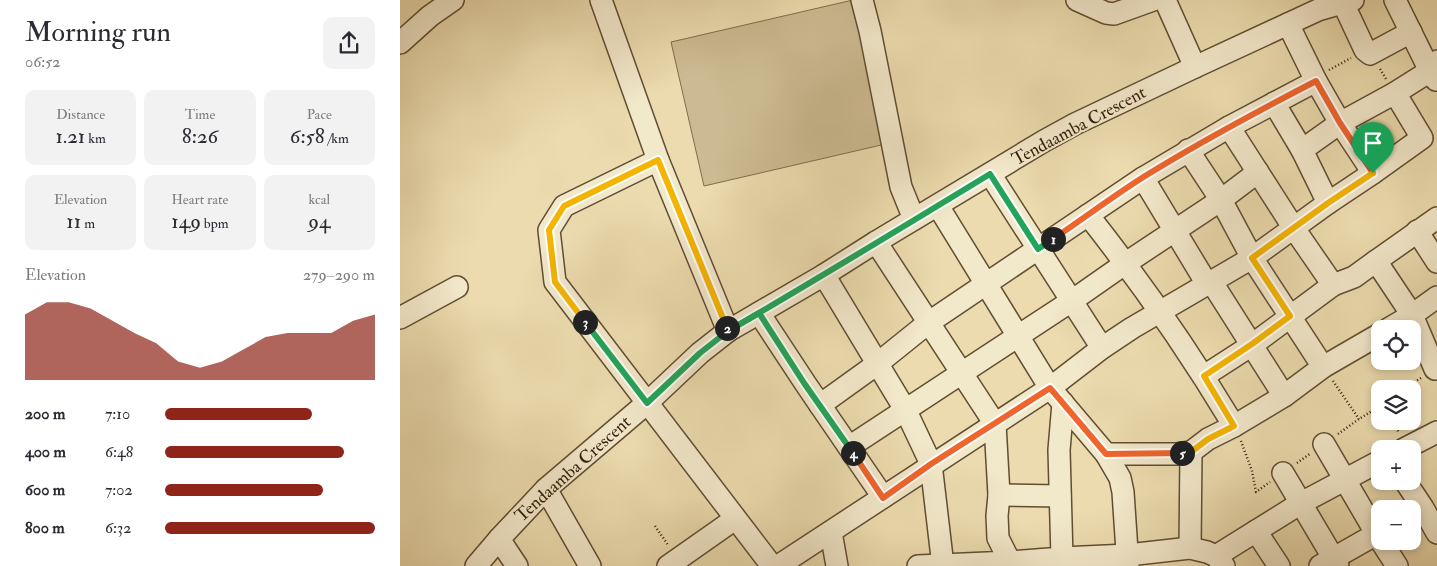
<!DOCTYPE html>
<html lang="en">
<head>
<meta charset="utf-8">
<style>
  body { margin:0; font-family:"IM FELL Double Pica",serif; background:#f2f2f3; color:#2b2b33; height:100vh; display:flex; flex-direction:column; font-size:19px; white-space:nowrap }
  * { box-sizing:border-box; margin:0 }
  p { font-size:16px; color:#7c7c81 }
  .icon { flex:none; width:28px; height:28px; fill:none; stroke:currentColor; stroke-width:2; stroke-linecap:round; stroke-linejoin:round }
  .map { position:relative; flex:1; overflow:hidden }
  .sheet { display:flex; flex-direction:column; background:#fff; width:400px }
  .sheet>* { flex:none }
  .tools { position:absolute; left:971px; top:320px; display:grid; gap:10px }
  .tools a { display:grid; place-items:center; width:50px; height:50px; border-radius:10px; background:#fff; box-shadow:0 2px 8px #0003; font-size:25px }
  .pin { position:absolute; display:grid; place-items:center; width:42px; height:42px; color:#fff; margin:-51px -21px; border-radius:50% 50% 50% 0; rotate:-45deg; box-shadow:0 0 5px #0007 }
  .pin .icon { rotate:45deg }
  .km { position:absolute; width:25px; height:25px; margin:-12px; border-radius:50%; background:#222; color:#fff; font-size:14px; line-height:25px; text-align:center }
  .round { display:grid; place-items:center; flex:none; width:52px; height:52px; border-radius:10px; background:#f2f2f3 }
  .summary { display:flex; align-items:center; justify-content:space-between; height:85px; padding:0 25px }
  h1 { font-size:28px; font-weight:600; line-height:38px }
  .figures { display:grid; grid-template-columns:repeat(3,1fr); gap:8px; height:85px; padding:5px 25px }
  .figures div { display:grid; align-content:center; border-radius:10px; background:#f2f2f3; text-align:center }
  .figures b { font-size:21px; font-weight:600 }
  .figures small { font-size:14px; font-weight:400 }
  .figures p { font-size:14px }
  .chart { height:140px; padding:10px 25px }
  .chart p { display:flex; justify-content:space-between }
  .chart svg { width:100%; height:90px; margin-top:5px; fill:#8f2418; opacity:.7 }
  ul { padding:0 25px; list-style:none; font-size:16px }
  li { display:grid; grid-template-columns:80px 60px 1fr; align-items:center; height:38px }
  li i { height:12px; border-radius:6px; background:#8f2418 }
  main { display:flex; flex:1; min-height:0 }
  .map>svg:first-child { display:block }
  .green { fill:#ccbb92; stroke:#806c4e }
  .lines { fill:none; stroke-linecap:round; stroke-linejoin:round }
  .minor-casing { stroke:#614d32; stroke-width:24 }
  .path { stroke:#331e09; stroke-width:2.5; stroke-dasharray:1 2.5; stroke-linecap:butt }
  .minor { stroke:#f2e8ca; stroke-width:21 }
  .split-1-casing { stroke:#fff; stroke-width:10 }
  .split-2-casing { stroke:#fff; stroke-width:10 }
  .split-3-casing { stroke:#fff; stroke-width:10 }
  .split-4-casing { stroke:#fff; stroke-width:10 }
  .split-5-casing { stroke:#fff; stroke-width:10 }
  .split-6-casing { stroke:#fff; stroke-width:10 }
  .split-1 { stroke:#f0652b; stroke-width:6 }
  .split-2 { stroke:#22a559; stroke-width:6 }
  .split-3 { stroke:#f5b400; stroke-width:6 }
  .split-4 { stroke:#22a559; stroke-width:6 }
  .split-5 { stroke:#f0652b; stroke-width:6 }
  .split-6 { stroke:#f5b400; stroke-width:6 }
  .labels { text-anchor:middle; dominant-baseline:central; stroke-width:4; stroke-linejoin:round; paint-order:stroke }
  .street-label { font-size:18px; fill:#331e09; stroke:#f2e8ca }
</style>
</head>
<body>
<main>
<section class="sheet">
<div class="summary"><div><h1>Morning run</h1><p>06:52</p></div><a class="round"><svg class="icon" aria-label="share" viewBox="0 0 24 24"><path d="M12 15V3M7 8l5-5 5 5M5 13v7h14v-7"/></svg></a></div>
<div class="figures">
<div><p>Distance</p><b>1.21<small> km</small></b></div>
<div><p>Time</p><b>8:26</b></div>
<div><p>Pace</p><b>6:58<small> /km</small></b></div>
</div>
<div class="figures">
<div><p>Elevation</p><b>11<small> m</small></b></div>
<div><p>Heart rate</p><b>149<small> bpm</small></b></div>
<div><p>kcal</p><b>94</b></div>
</div>
<div class="chart"><p><span>Elevation</span>279–290 m</p>
<svg viewBox="0 0 160 44" preserveAspectRatio="none"><path d="M0 44V12L10 6L20 6L30 9L40 15L50 21L60 26L70 35L80 38L90 35L100 29L110 23L120 21L130 21L140 21L150 15L160 12V44z"/></svg>
</div>
<ul>
<li><b>200 m</b>7:10<i style="width:70%"></i></li>
<li><b>400 m</b>6:48<i style="width:85%"></i></li>
<li><b>600 m</b>7:02<i style="width:75%"></i></li>
<li><b>800 m</b>6:32<i style="width:100%"></i></li>
</ul>
</section>
<div class="map">
<svg width="1037" height="566" viewBox="0 0 1037 566">
  <rect width="100%" height="100%" fill="#ebdbae"/>
  <filter id="stains"><feTurbulence type="fractalNoise" baseFrequency=".004" numOctaves="4"/><feColorMatrix values="0 0 0 0 .2 0 0 0 0 .09 0 0 0 0 .02 0 0 0 .5 -.17"/></filter>
  <radialGradient id="worn" r=".72"><stop offset=".6" stop-color="#630" stop-opacity="0"/><stop offset="1" stop-color="#630" stop-opacity=".3"/></radialGradient>
  <polygon class="green" points="453,0 490,143 304,186 271,42"/>
  <g class="lines">
    <defs>
      <g id="minor">
        <polyline points="201,0 258,160 328,331"/>
        <polyline points="462,0 470,31 501,187 514,219"/>
        <polyline points="677,0 706,13 714,14 753,0"/>
        <polyline points="765,0 795,67"/>
        <polyline points="995,0 1030,71 1036,80"/>
        <polyline points="943,3 965,50 970,54 1011,32"/>
        <polyline points="888,24 916,81 940,123 973,173"/>
        <polyline points="0,43 30,16 53,0"/>
        <polyline points="874,103 902,150"/>
        <polyline points="829,127 916,81"/>
        <polyline points="788,150 821,200 852,258 923,367"/>
        <polyline points="258,160 164,206 149,230 155,282 372,566"/>
        <polyline points="590,174 702,348"/>
        <polyline points="743,178 807,284"/>
        <polyline points="928,203 973,173 1022,138 995,93"/>
        <polyline points="538,206 650,388 706,454 720,478 723,492 728,566"/>
        <path d="M688 215C741 282 790 353 834 426"/>
        <polyline points="1017,231 1037,262"/>
        <polyline points="476,242 595,424 599,495 597,516 598,538 610,562 518,566"/>
        <polyline points="976,261 1037,218"/>
        <polyline points="424,275 506,411 531,464 543,566"/>
        <polyline points="811,281 884,396"/>
        <polyline points="359,313 405,383 420,405 477,364 528,323 743,178 829,127 893,227 933,285"/>
        <polyline points="0,318 57,287"/>
        <polyline points="988,329 1012,315 1037,297"/>
        <polyline points="804,376 852,345 933,285 954,277 976,261 1012,315 1035,369 1037,368"/>
        <polyline points="420,405 483,497"/>
        <polyline points="924,444 980,540"/>
        <polyline points="449,447 673,300 726,263 821,200 858,172"/>
        <polyline points="1004,449 1037,432"/>
        <polyline points="706,454 777,454 791,452 808,439 834,426 884,396 923,367 980,334"/>
        <polyline points="883,473 938,566"/>
        <polyline points="1005,481 1023,508 1037,533"/>
        <polyline points="146,489 190,566"/>
        <polyline points="599,495 660,496"/>
        <polyline points="856,531 879,566"/>
        <polyline points="431,532 437,566"/>
        <polyline points="99,539 117,566"/>
        <polyline points="981,541 997,566"/>
        <polyline points="790,548 791,452"/>
        <polyline points="816,556 901,503 980,461"/>
        <polyline points="76,566 99,539 146,489 247,403 300,353 328,331 424,275 476,242 644,141 675,124 795,67 918,10 953,0"/>
        <polyline points="268,566 335,519"/>
        <polyline points="378,566 650,388 702,348 732,328 852,258 928,203 902,150 940,123 995,93 1030,71 1037,61"/>
        <polyline points="609,566 610,562 662,558 659,450 663,403"/>
        <polyline points="662,566 662,558 728,555 790,548 807,552 816,556 824,566"/>
        <polyline points="920,566 980,532"/>
      </g>
    </defs>
    <use href="#minor" class="minor-casing"/>
    <g class="path">
      <polyline points="980,69 986,79"/>
      <polyline points="929,70 951,58"/>
      <polyline points="933,381 959,419"/>
      <polyline points="1002,389 1021,378"/>
      <polyline points="993,421 999,433"/>
      <polyline points="938,434 959,419 980,406"/>
      <polyline points="841,441 852,471 856,492 870,482"/>
      <polyline points="897,463 911,453"/>
      <polyline points="255,526 268,545"/>
    </g>
    <use href="#minor" class="minor"/>
  </g>
  <g class="lines">
    <defs>
      <path id="split-1" d="M653 239C683 219 713 196 745 176 800 142 858 111 916 81L940 123 973 173"/>
      <path id="split-2" d="M327 328 328 331C416 280 503 227 590 174L638 249 653 239"/>
      <polyline id="split-3" points="185,322 155,282 149,230 164,206 258,160 327,328"/>
      <polyline id="split-4" points="185,322 247,403 300,353 328,331 359,313 404,383 453,453"/>
      <polyline id="split-5" points="453,453 483,498 531,464 650,388 706,454 782,453"/>
      <polyline id="split-6" points="782,453 791,452 808,439 834,426 804,376 852,344 890,316 852,258 928,203 973,173"/>
    </defs>
    <use href="#split-1" class="split-1-casing"/>
    <use href="#split-2" class="split-2-casing"/>
    <use href="#split-3" class="split-3-casing"/>
    <use href="#split-4" class="split-4-casing"/>
    <use href="#split-5" class="split-5-casing"/>
    <use href="#split-6" class="split-6-casing"/>
    <use href="#split-1" class="split-1"/>
    <use href="#split-2" class="split-2"/>
    <use href="#split-3" class="split-3"/>
    <use href="#split-4" class="split-4"/>
    <use href="#split-5" class="split-5"/>
    <use href="#split-6" class="split-6"/>
  </g>
  <g class="labels">
    <g class="street-label">
      <text transform="translate(679 126) rotate(-28)">Tendaamba Crescent</text>
      <text transform="translate(173 469) rotate(-42)">Tendaamba Crescent</text>
    </g>
  </g>
  <rect width="100%" height="100%" filter="url(#stains)"/>
  <rect width="100%" height="100%" fill="url(#worn)"/>
</svg>
<div class="tools">
<a><svg class="icon" aria-label="locate" viewBox="0 0 24 24"><circle cx="12" cy="12" r="6"/><path d="M12 2v4M12 18v4M2 12h4M18 12h4"/></svg></a>
<a><svg class="icon" aria-label="layers" viewBox="0 0 24 24"><path d="M12 4l9 5-9 5-9-5zM3 14l9 5 9-5"/></svg></a>
<a>+</a>
<a>−</a>
</div>
<div class="pin" style="left:973px;top:173px;background:#1e9e55"><svg class="icon" aria-label="arrive" viewBox="0 0 24 24"><path d="M6 21V4h12l-3 4 3 4H6"/></svg></div>
<b class="km" style="left:653px;top:239px">1</b>
<b class="km" style="left:327px;top:328px">2</b>
<b class="km" style="left:185px;top:322px">3</b>
<b class="km" style="left:453px;top:453px">4</b>
<b class="km" style="left:782px;top:453px">5</b>
</div>
</main>
</body>
</html>
